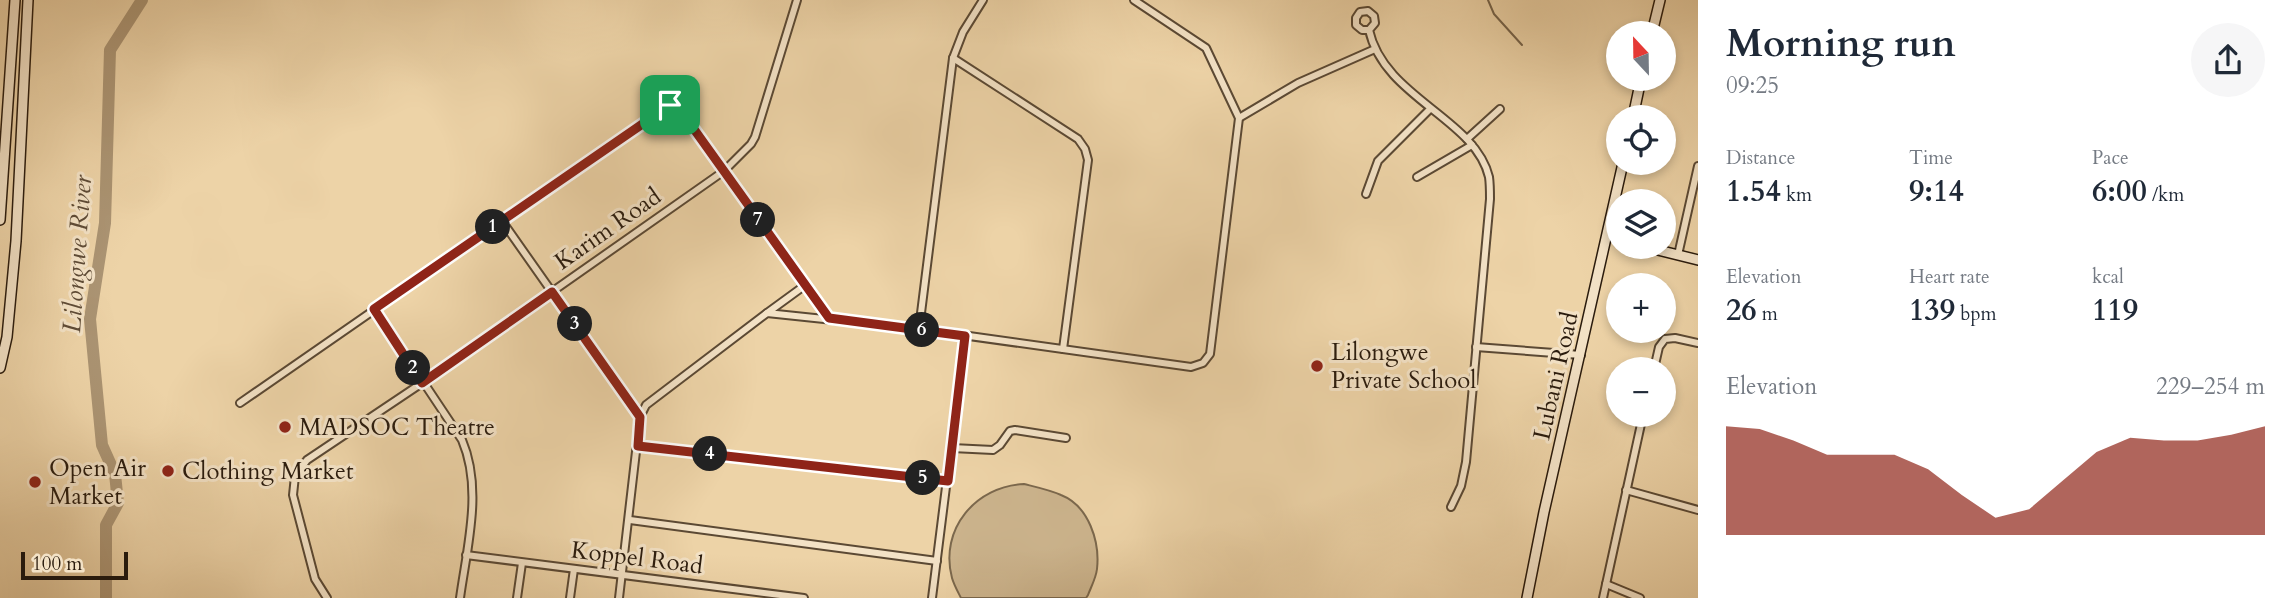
<!DOCTYPE html>
<html lang="en">
<head>
<meta charset="utf-8">
<style>
  body { margin:0; font-family:Cardo,serif; background:#f6f6f7; color:#1f2937; height:100vh; display:flex; flex-direction:column; font-size:26px; white-space:nowrap }
  * { box-sizing:border-box; margin:0 }
  p { font-size:23px; color:#747a83 }
  .icon { flex:none; width:38px; height:38px; fill:none; stroke:currentColor; stroke-width:2; stroke-linecap:round; stroke-linejoin:round }
  .map { position:relative; flex:1; overflow:hidden }
  .details { display:flex; flex-direction:column; background:#fff; width:595px }
  .details>* { flex:none }
  .needle { width:46px; rotate:338deg }
  .buttons { position:absolute; left:1606px; top:21px; display:grid; gap:14px }
  .buttons a { display:grid; place-items:center; width:70px; height:70px; border-radius:50%; background:#fff; box-shadow:0 4px 10px #0003; font-size:35px }
  .scale { position:absolute; left:21px; bottom:18px; width:107px; box-sizing:border-box; padding-left:7px; border:4px solid #2a1b0d; border-top:0; font-size:19px; line-height:24px; white-space:nowrap; color:#2a1b0d; -webkit-text-stroke:5px #f3e2c6; paint-order:stroke }
  .pin { position:absolute; display:grid; place-items:center; width:60px; height:60px; color:#fff; margin:-30px; border-radius:14px; box-shadow:0 4px 10px #0006 }
  .km { position:absolute; width:35px; height:35px; margin:-18px; border-radius:50%; background:#222; color:#fff; font-size:19px; line-height:35px; text-align:center }
  .round { display:grid; place-items:center; flex:none; width:74px; height:74px; border-radius:37px; background:#f6f6f7 }
  .summary { display:flex; align-items:center; justify-content:space-between; height:119px; padding:0 28px }
  h1 { font-size:38px; font-weight:600; line-height:52px }
  .metrics { display:grid; grid-template-columns:repeat(3,1fr); gap:10px; height:119px; padding:7px 28px }
  .metrics div { display:grid; align-content:center }
  .metrics b { font-size:30px; font-weight:600 }
  .metrics small { font-size:19px; font-weight:400 }
  .metrics p { font-size:19px }
  .chart { height:196px; padding:14px 28px }
  .chart p { display:flex; justify-content:space-between }
  .chart svg { width:100%; height:126px; margin-top:7px; fill:#8f2418; opacity:.7 }
  main { display:flex; flex:1; min-height:0 }
  .map>svg:first-child { display:block }
  .green { fill:#ccb48d; stroke:#7b684d; stroke-width:2 }
  .lines { fill:none; stroke-linecap:round; stroke-linejoin:round }
  .stream { stroke:#77644a; stroke-width:2 }
  .river { stroke:#ab9473; stroke-width:12 }
  .street-casing { stroke:#5b4934; stroke-width:10 }
  .secondary-casing { stroke:#2a1b0d; stroke-width:12 }
  .street { stroke:#f3e2c6; stroke-width:6 }
  .secondary { stroke:#f3e2c6; stroke-width:9 }
  .route-casing { stroke:#fff; stroke-width:14 }
  .route { stroke:#8f2418; stroke-width:9 }
  .poi-dot { fill:#8f2418; stroke:#f3e2c6; stroke-width:2.5 }
  .labels { text-anchor:middle; dominant-baseline:central; stroke-width:6; stroke-linejoin:round; paint-order:stroke }
  .street-label { font-size:24px; fill:#2a1b0d; stroke:#f3e2c6 }
  .poi-label { font-size:24px; fill:#2a1b0d; stroke:#f3e2c6; text-anchor:start }
  .water-label { font-size:26px; font-style:italic; fill:#5e4b36; stroke:#f3e2c6 }
</style>
</head>
<body>
<main>
<div class="map">
<svg width="1698" height="598" viewBox="0 0 1698 598">
  <rect width="100%" height="100%" fill="#edd3a7"/>
  <filter id="stains"><feTurbulence type="fractalNoise" baseFrequency=".00286" numOctaves="4"/><feColorMatrix values="0 0 0 0 .2 0 0 0 0 .09 0 0 0 0 .02 0 0 0 .5 -.17"/></filter>
  <radialGradient id="worn" r=".72"><stop offset=".6" stop-color="#630" stop-opacity="0"/><stop offset="1" stop-color="#630" stop-opacity=".3"/></radialGradient>
  <path class="green" d="M1024 484C1036 487 1050 490 1061 495 1089 506 1100 542 1097 569 1096 578 1091 587 1088 595L1086 598H961C958 592 954 585 952 578 939 529 976 486 1024 484Z"/>
  <g class="lines">
    <polyline class="stream" points="1488,0 1494,14 1522,45"/>
    <polyline class="river" points="106,598 106,525 118,503 115,474 102,445 90,319 105,223 110,50 142,0"/>
    <defs>
      <g id="street">
        <path d="M1369 30 1375 23 1374 16 1368 11 1360 12 1356 18V25L1362 30H1369C1384 98 1475 118 1489 177 1490 184 1490 192 1490 199L1466 462 1461 486 1451 507"/>
        <polyline points="953,58 1078,139 1085,149 1088,160 1063,349"/>
        <polyline points="1239,118 1298,83 1375,49"/>
        <polyline points="1467,139 1500,109"/>
        <polyline points="1417,177 1472,145"/>
        <polyline points="1366,194 1378,161 1430,109"/>
        <polyline points="502,221 640,417"/>
        <polyline points="1678,255 1698,166"/>
        <path d="M374 308 462 440C483 489 467 547 460 598"/>
        <polyline points="767,313 804,286"/>
        <polyline points="919,329 953,58 963,32 983,0"/>
        <polyline points="1476,347 1581,355"/>
        <polyline points="1654,369 1659,347 1665,339 1675,338 1698,343"/>
        <polyline points="240,403 670,105 674,105 681,111 829,318"/>
        <polyline points="638,446 948,481"/>
        <polyline points="952,448 993,450 1000,445 1010,431 1015,430 1066,438"/>
        <polyline points="1626,490 1698,510"/>
        <polyline points="630,520 937,561"/>
        <polyline points="466,555 804,598"/>
        <polyline points="1606,584 1640,598"/>
        <polyline points="327,598 315,579 293,495 295,476 307,460 422,383 724,171 751,144 755,137 797,0"/>
        <polyline points="517,598 522,563"/>
        <polyline points="570,598 574,569"/>
        <polyline points="619,598 640,417 646,405 767,313 919,329 1191,367 1203,363 1210,354 1239,118 1206,48 1134,0"/>
        <polyline points="932,598 965,336"/>
        <polyline points="1603,598 1643,415"/>
      </g>
      <g id="secondary">
        <polyline points="1652,33 1660,0"/>
        <polyline points="1633,117 1641,79"/>
        <polyline points="0,220 15,0"/>
        <polyline points="1646,247 1698,260"/>
        <polyline points="0,368 7,337 16,241 28,0"/>
        <polyline points="1527,598 1544,512 1623,163"/>
      </g>
    </defs>
    <use href="#street" class="street-casing"/>
    <use href="#secondary" class="secondary-casing"/>
    <use href="#street" class="street"/>
    <use href="#secondary" class="secondary"/>
  </g>
  <g class="lines">
    <defs>
      <polygon id="route" points="670,105 674,105 681,111 829,318 965,336 948,481 638,446 640,417 552,292 422,383 374,309"/>
    </defs>
    <use href="#route" class="route-casing"/>
    <use href="#route" class="route"/>
  </g>
  <g class="poi-dot">
    <circle cx="1317" cy="366" r="7"/>
    <circle cx="285" cy="427" r="7"/>
    <circle cx="168" cy="471" r="7"/>
    <circle cx="35" cy="482" r="7"/>
  </g>
  <g class="labels">
    <g class="street-label">
      <text transform="translate(608 229) rotate(-35)">Karim Road</text>
      <text transform="translate(1556 376) rotate(-77)">Lubani Road</text>
      <text transform="translate(637 558) rotate(7)">Koppel Road</text>
    </g>
    <g class="poi-label">
      <text x="1331" y="352">Lilongwe<tspan x="1331" dy="28">Private School</tspan></text>
      <text x="299" y="427">MADSOC Theatre</text>
      <text x="49" y="468">Open Air<tspan x="49" dy="28">Market</tspan></text>
      <text x="182" y="471">Clothing Market</text>
    </g>
    <g class="water-label">
      <text transform="translate(77 254) rotate(-86)">Lilongwe River</text>
    </g>
  </g>
  <rect width="100%" height="100%" filter="url(#stains)"/>
  <rect width="100%" height="100%" fill="url(#worn)"/>
</svg>
<div class="buttons">
<a><svg class="needle" viewBox="-14 -14 28 28"><path d="M0-13l5 13h-10z" fill="#e53935"/><path d="M0 13l5-13h-10z" fill="#747a83"/></svg></a>
<a><svg class="icon" aria-label="locate" viewBox="0 0 24 24"><circle cx="12" cy="12" r="6"/><path d="M12 2v4M12 18v4M2 12h4M18 12h4"/></svg></a>
<a><svg class="icon" aria-label="layers" viewBox="0 0 24 24"><path d="M12 4l9 5-9 5-9-5zM3 14l9 5 9-5"/></svg></a>
<a>+</a>
<a>−</a>
</div>
<div class="scale">100 m</div>
<div class="pin" style="left:670px;top:105px;background:#1e9e55"><svg class="icon" aria-label="arrive" viewBox="0 0 24 24"><path d="M6 21V4h12l-3 4 3 4H6"/></svg></div>
<b class="km" style="left:493px;top:227px">1</b>
<b class="km" style="left:413px;top:368px">2</b>
<b class="km" style="left:575px;top:324px">3</b>
<b class="km" style="left:710px;top:454px">4</b>
<b class="km" style="left:923px;top:478px">5</b>
<b class="km" style="left:922px;top:330px">6</b>
<b class="km" style="left:758px;top:220px">7</b>
</div>
<section class="details">
<div class="summary"><div><h1>Morning run</h1><p>09:25</p></div><a class="round"><svg class="icon" aria-label="share" viewBox="0 0 24 24"><path d="M12 15V3M7 8l5-5 5 5M5 13v7h14v-7"/></svg></a></div>
<div class="metrics">
<div><p>Distance</p><b>1.54<small> km</small></b></div>
<div><p>Time</p><b>9:14</b></div>
<div><p>Pace</p><b>6:00<small> /km</small></b></div>
</div>
<div class="metrics">
<div><p>Elevation</p><b>26<small> m</small></b></div>
<div><p>Heart rate</p><b>139<small> bpm</small></b></div>
<div><p>kcal</p><b>119</b></div>
</div>
<div class="chart"><p><span>Elevation</span>229–254 m</p>
<svg viewBox="0 0 160 44" preserveAspectRatio="none"><path d="M0 44V6L10 7L20 11L30 16L40 16L50 16L60 21L70 30L80 38L90 35L100 25L110 15L120 10L130 11L140 11L150 9L160 6V44z"/></svg>
</div>
</section>
</main>
</body>
</html>
